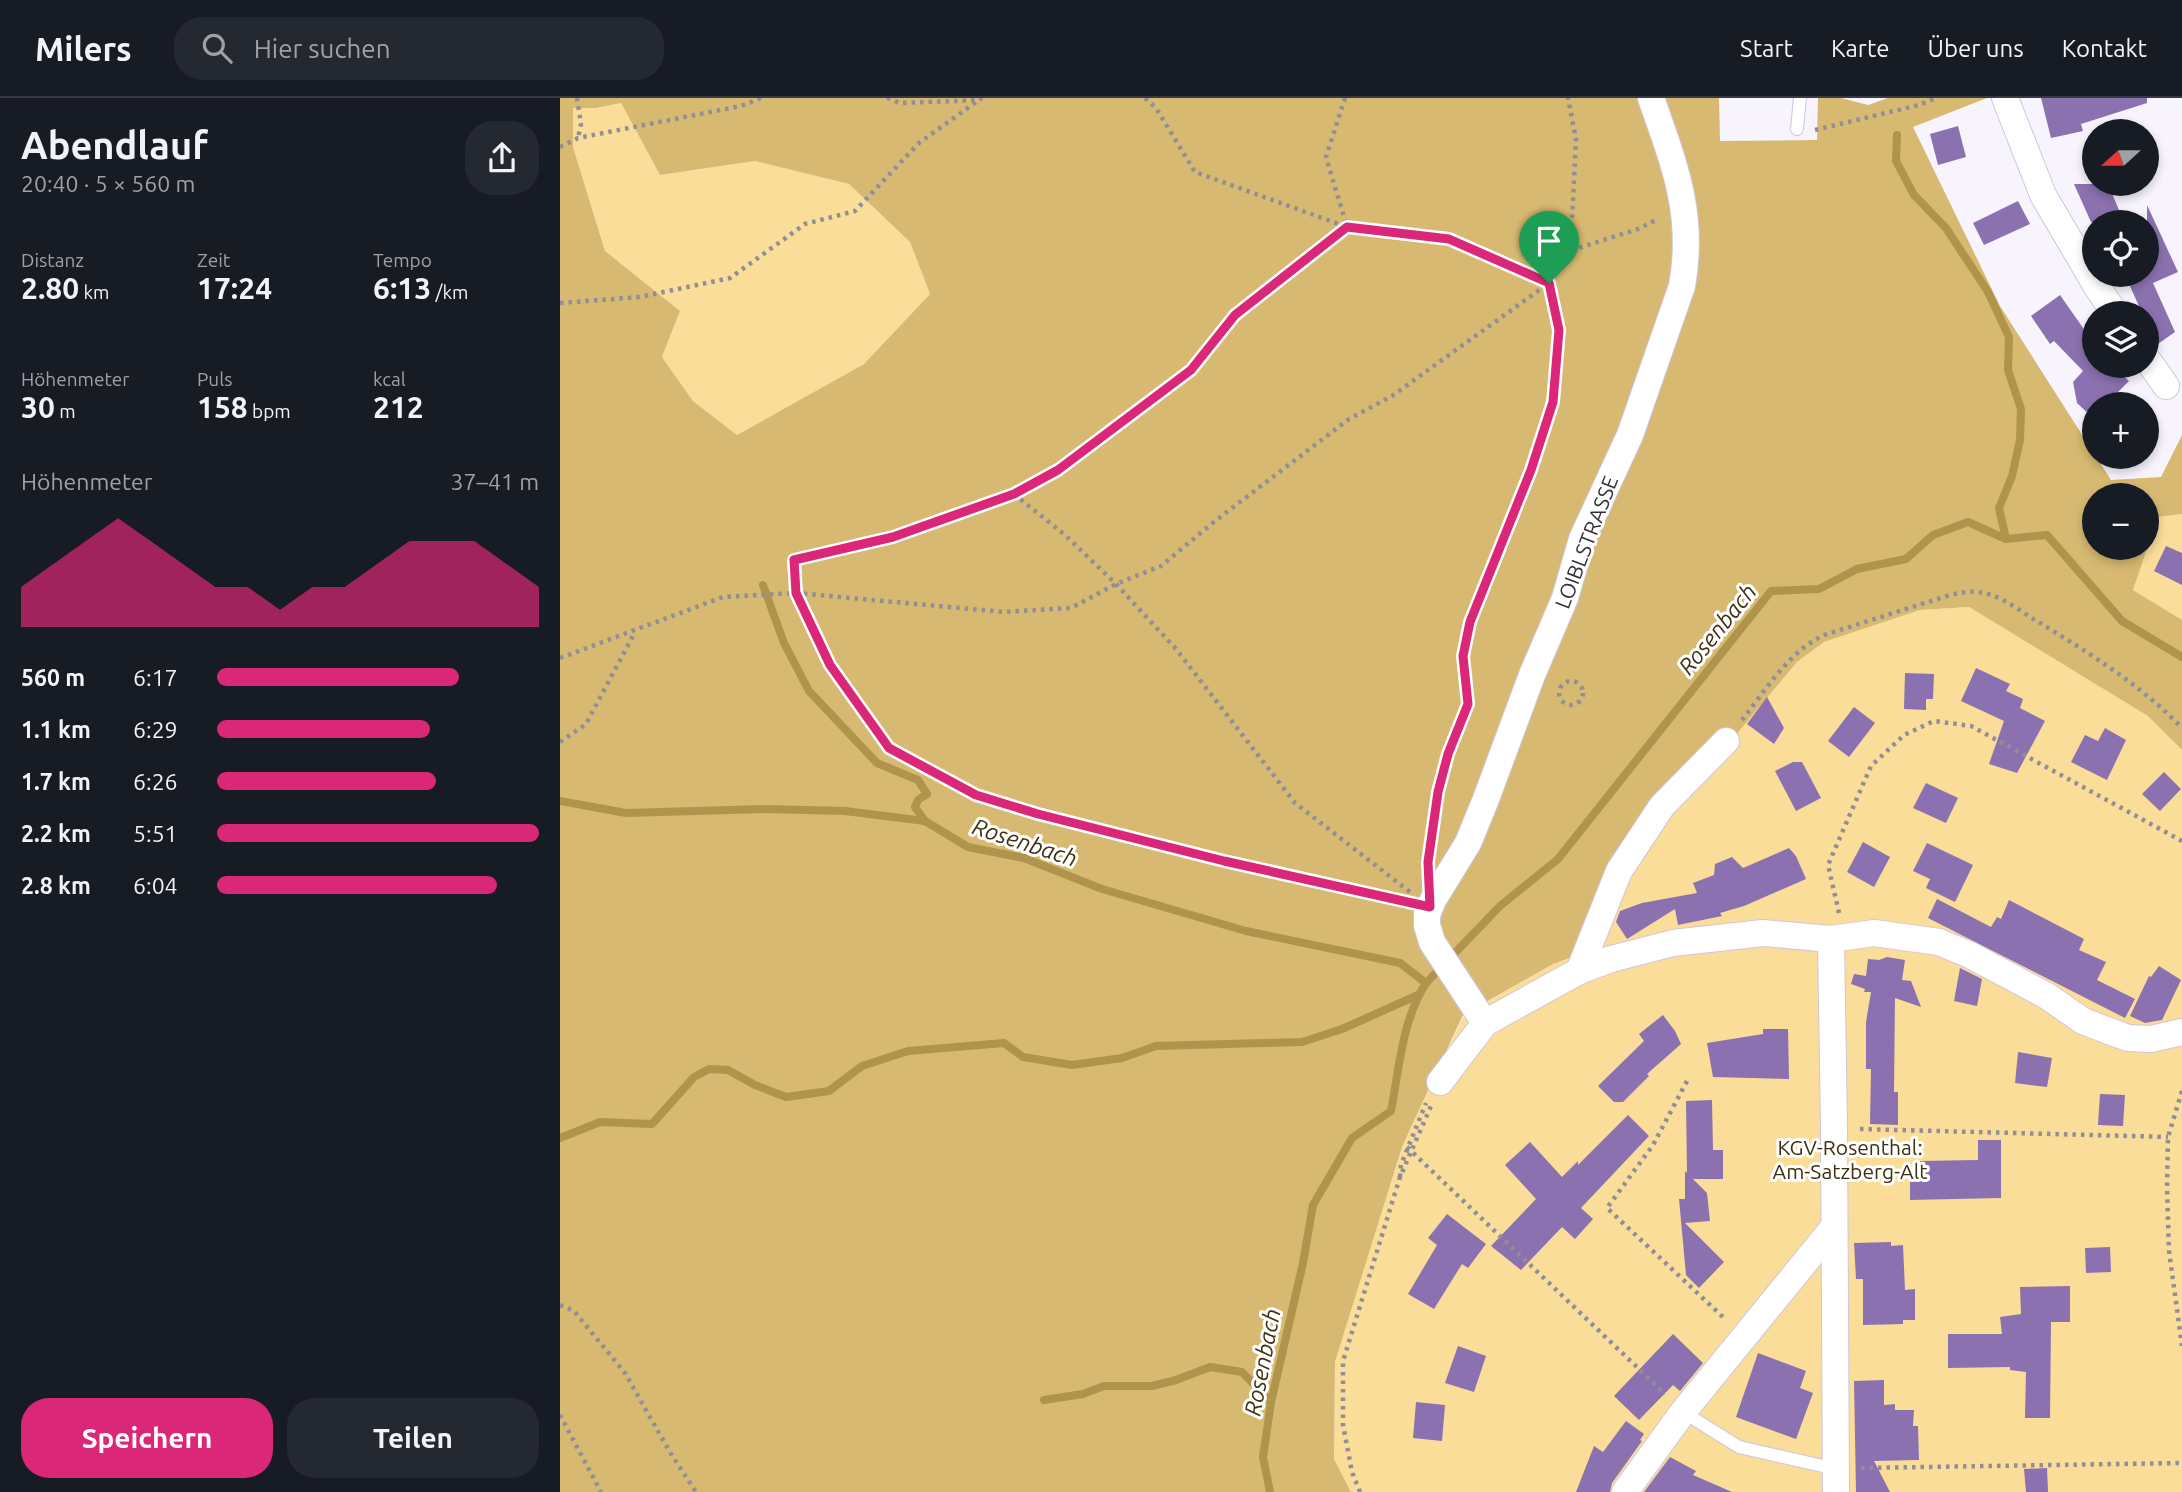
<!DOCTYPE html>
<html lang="de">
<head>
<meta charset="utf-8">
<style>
  body { margin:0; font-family:Ubuntu,sans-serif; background:#242831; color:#f1f3f6; height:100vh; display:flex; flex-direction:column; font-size:26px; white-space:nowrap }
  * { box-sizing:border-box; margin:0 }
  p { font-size:23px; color:#9ea1a6 }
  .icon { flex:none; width:38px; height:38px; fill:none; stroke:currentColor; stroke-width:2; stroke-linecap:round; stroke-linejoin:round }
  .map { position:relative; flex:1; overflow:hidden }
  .details { display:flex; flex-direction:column; background:#171b24; width:560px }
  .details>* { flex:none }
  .needle { width:46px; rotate:249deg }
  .controls { position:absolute; left:1522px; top:21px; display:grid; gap:14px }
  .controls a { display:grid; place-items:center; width:77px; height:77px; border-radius:50%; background:#171b24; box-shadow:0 4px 10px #0003; font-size:35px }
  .pin { position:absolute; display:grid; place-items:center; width:60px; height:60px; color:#fff; margin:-72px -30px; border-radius:50% 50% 50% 0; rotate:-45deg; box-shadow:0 0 7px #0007 }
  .pin .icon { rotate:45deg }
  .round { display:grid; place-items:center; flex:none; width:74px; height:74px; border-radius:28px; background:#242831 }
  .head { display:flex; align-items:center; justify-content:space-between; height:119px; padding:0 21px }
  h1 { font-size:38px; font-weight:700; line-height:52px }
  .stats { display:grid; grid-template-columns:repeat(3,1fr); gap:10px; height:119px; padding:7px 21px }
  .stats div { display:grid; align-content:center }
  .stats b { font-size:30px; font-weight:700 }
  .stats small { font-size:19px; font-weight:400 }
  .stats p { font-size:19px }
  .chart { height:196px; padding:14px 21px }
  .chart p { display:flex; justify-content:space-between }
  .chart svg { width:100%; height:126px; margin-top:7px; fill:#db2777; opacity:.7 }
  .cta { display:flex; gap:14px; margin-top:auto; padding:14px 21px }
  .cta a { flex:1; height:80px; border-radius:28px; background:#db2777; color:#fff; font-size:28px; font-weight:700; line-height:80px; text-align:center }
  .cta a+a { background:#242831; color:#f1f3f6 }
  ul { padding:0 21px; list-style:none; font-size:23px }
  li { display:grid; grid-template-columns:112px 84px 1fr; align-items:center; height:52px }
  li i { height:18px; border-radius:9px; background:#db2777 }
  header { display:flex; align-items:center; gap:42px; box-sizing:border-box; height:98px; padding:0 35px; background:#171b24; border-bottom:2px solid #363941 }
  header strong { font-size:33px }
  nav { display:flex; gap:38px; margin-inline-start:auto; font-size:24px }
  .search { width:490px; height:63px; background:#242831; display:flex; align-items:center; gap:18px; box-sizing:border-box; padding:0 24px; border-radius:28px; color:#9ea1a6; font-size:26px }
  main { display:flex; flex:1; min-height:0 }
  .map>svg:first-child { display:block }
  .green { fill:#fadd98 }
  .forest { fill:#d7b971; fill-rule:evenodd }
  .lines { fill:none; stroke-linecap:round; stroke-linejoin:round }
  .stream { stroke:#b0944c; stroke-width:8 }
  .building { fill:#8c71b0 }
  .service-casing { stroke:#cfc6de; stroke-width:14 }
  .minor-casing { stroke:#cfc6de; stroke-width:28 }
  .path { stroke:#928e97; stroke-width:4.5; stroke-dasharray:3.5 5; stroke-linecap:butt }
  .service { stroke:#fff; stroke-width:12 }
  .minor { stroke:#fff; stroke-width:26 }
  .route-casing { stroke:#fff; stroke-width:14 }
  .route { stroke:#db2777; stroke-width:9 }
  .labels { text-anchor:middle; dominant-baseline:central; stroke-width:6; stroke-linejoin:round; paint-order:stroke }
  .street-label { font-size:21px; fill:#343039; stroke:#fff }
  .park-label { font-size:21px; fill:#3c3010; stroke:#fff }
  .water-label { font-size:23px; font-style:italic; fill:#3f3212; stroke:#fff }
</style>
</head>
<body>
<header>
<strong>Milers</strong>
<div class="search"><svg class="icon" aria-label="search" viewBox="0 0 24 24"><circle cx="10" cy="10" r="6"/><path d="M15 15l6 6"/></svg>Hier suchen</div>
<nav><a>Start</a><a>Karte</a><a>Über uns</a><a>Kontakt</a></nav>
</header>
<main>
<section class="details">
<div class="head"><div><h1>Abendlauf</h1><p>20:40 · 5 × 560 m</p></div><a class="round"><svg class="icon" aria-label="share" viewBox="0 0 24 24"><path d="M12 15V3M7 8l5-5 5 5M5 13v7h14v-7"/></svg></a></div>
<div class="stats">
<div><p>Distanz</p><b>2.80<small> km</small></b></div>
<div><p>Zeit</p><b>17:24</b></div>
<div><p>Tempo</p><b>6:13<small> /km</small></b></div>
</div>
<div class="stats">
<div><p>Höhenmeter</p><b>30<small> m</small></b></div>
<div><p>Puls</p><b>158<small> bpm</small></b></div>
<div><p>kcal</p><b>212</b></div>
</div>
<div class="chart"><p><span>Höhenmeter</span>37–41 m</p>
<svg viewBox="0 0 160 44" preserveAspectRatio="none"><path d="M0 44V30L10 22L20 14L30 6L40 14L50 22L60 30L70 30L80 38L90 30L100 30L110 22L120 14L130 14L140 14L150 22L160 30V44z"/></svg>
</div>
<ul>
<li><b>560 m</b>6:17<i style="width:75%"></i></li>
<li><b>1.1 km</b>6:29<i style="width:66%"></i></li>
<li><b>1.7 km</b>6:26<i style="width:68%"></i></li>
<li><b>2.2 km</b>5:51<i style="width:100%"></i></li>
<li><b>2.8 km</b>6:04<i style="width:87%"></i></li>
</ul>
<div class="cta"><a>Speichern</a><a>Teilen</a></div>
</section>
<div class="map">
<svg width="1622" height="1394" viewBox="0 0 1622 1394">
  <rect width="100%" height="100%" fill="#f7f4fd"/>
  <g class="green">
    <polygon points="61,5 100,77 195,63 289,86 350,144 370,196 304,266 177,337 133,303 102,259 120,213 45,153 13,49 12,10 36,10"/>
    <polygon points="1622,416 1622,522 1573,492 1598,419"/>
    <polygon points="1409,509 1589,618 1622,652 1622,1394 791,1394 774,1361 775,1264 842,1049 904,917 993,866 1032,852 1067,777 1098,730 1237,564 1264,544 1360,512"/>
  </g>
  <path class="forest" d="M0 0H1159L1160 43 1257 42 1258 0H1281L1308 7 1328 0H1427L1353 29 1440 208 1551 382 1601 379 1622 337V416L1598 419 1573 492 1622 522V652L1588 618 1409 509 1360 512 1264 544 1237 564 1098 730 1067 777 1032 852 993 866 903 917 842 1049 775 1264 774 1361 791 1394H0ZM61 5 100 77 195 63 289 86 350 144 370 196 304 266 177 337 133 303 102 259 120 213 45 153 13 49V10H36ZM1535 397H1587V450H1535Z"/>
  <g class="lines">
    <g class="stream">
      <polyline points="1337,37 1336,63 1354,97 1386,130 1428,194 1449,239 1448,272 1461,311 1460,342 1452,378 1439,410 1446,441"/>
      <polyline points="203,487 224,545 249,593 317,665 358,682 367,696 358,702 355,709 365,723"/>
      <polyline points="0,703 66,715 207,711 285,713 365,723 408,749 464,760 542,791 686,833 840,865 866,885"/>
      <polyline points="0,1040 40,1024 92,1026 134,979 149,971 168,972 195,987 226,999 269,993 302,968 348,953 444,945 463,959 512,967 562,960 596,948 742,944 782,931 858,897"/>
      <polyline points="484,1302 523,1296 544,1288 592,1288 616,1282 650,1269 682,1274 711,1304"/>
      <path d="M710 1394 703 1359 711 1304 743 1165 753 1107 792 1040 831 1013C839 972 842 922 866 885L940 808 998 761 1211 493 1259 491 1297 471 1346 461 1373 437 1408 424 1446 441 1487 437 1562 523 1622 559"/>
    </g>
  </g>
  <g class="building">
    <polygon points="1481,0 1587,0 1587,5 1521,26 1523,33 1491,40"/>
    <polygon points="1398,28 1406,59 1378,67 1370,36"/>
    <polygon points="1514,86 1548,86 1564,124 1531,124"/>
    <polygon points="1458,103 1470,126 1424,147 1413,125"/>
    <polygon points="1587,107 1618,174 1593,185 1615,234 1595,248 1592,246 1587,235 1587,215 1582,215 1565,177 1587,177"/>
    <polygon points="1500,197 1535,247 1535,268 1554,268 1569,283 1546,306 1535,306 1533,320 1517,305 1513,284 1523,273 1494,243 1490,246 1471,218"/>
    <polygon points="1606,448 1622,455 1622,487 1594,473"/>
    <polygon points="1416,570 1450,586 1446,593 1463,601 1460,610 1485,623 1457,675 1429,666 1444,623 1401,603"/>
    <polygon points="1345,575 1374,576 1373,601 1366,601 1366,612 1344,611"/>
    <polygon points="1207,599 1224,630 1214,646 1187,626"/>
    <polygon points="1294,609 1315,625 1289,659 1268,643"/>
    <polygon points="1545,630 1566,642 1547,682 1511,664 1525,637 1538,643"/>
    <polygon points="1233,664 1242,664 1261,700 1236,713 1215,673"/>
    <polygon points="1604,674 1621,691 1600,713 1582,696"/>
    <polygon points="1366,685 1398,700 1386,725 1353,710"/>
    <polygon points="1303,744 1330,759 1314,789 1287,774"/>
    <polygon points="1367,745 1413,767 1395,804 1366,790 1370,781 1353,773"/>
    <polygon points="1229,750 1236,758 1246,781 1184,808 1160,815 1162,818 1118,827 1115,811 1067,841 1056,824 1060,813 1082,805 1137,795 1133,785 1154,777 1155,766 1172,759 1183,770"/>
    <polygon points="1377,801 1431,829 1437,819 1441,821 1449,802 1524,841 1519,852 1546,864 1537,882 1575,901 1565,920 1368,820"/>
    <polygon points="1327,859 1345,862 1342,882 1351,883 1361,909 1335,900 1334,994 1338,994 1338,1027 1310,1026 1311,971 1306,971 1306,924 1311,894 1304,894 1305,891 1291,886 1294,876 1306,878 1308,861 1319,862"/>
    <polygon points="1599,868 1621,882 1602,922 1585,925 1570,918 1589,878 1591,879"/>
    <polygon points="1400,870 1422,881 1417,908 1394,903"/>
    <polygon points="1103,917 1115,933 1121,946 1087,976 1089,978 1063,1004 1054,1004 1038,988 1084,943 1079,936"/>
    <polygon points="1203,931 1228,931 1229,981 1153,979 1147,945 1203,936"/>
    <polygon points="1458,954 1492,960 1487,989 1455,985"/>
    <polygon points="1540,996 1565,997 1563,1028 1538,1027"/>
    <polygon points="1152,1002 1153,1052 1163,1052 1163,1081 1133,1081 1147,1095 1150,1123 1125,1125 1164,1164 1139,1190 1126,1177 1119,1101 1125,1101 1125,1073 1127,1075 1126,1003"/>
    <polygon points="1068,1017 1089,1038 1021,1110 1033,1121 1015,1141 1002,1129 961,1172 931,1148 976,1101 945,1067 970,1044 1002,1079 1018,1063 1018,1067"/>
    <polygon points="1418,1042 1441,1042 1441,1100 1350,1102 1350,1073 1360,1073 1360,1063 1418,1062"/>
    <polygon points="887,1116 926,1146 908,1170 902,1166 874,1211 848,1196 877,1147 868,1140"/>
    <polygon points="1331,1144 1331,1148 1343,1147 1345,1192 1355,1191 1355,1222 1343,1222 1343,1226 1303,1227 1303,1181 1296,1181 1294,1145"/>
    <polygon points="1550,1149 1551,1174 1526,1175 1525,1150"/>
    <polygon points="1510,1188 1510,1224 1491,1224 1490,1320 1465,1320 1466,1274 1450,1272 1450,1269 1388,1270 1388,1236 1442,1236 1440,1219 1461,1216 1460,1189"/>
    <polygon points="1113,1236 1143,1265 1120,1293 1113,1287 1079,1322 1054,1298"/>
    <polygon points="898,1248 926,1258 914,1294 885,1285"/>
    <polygon points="1198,1255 1246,1273 1240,1290 1253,1295 1236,1341 1176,1319"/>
    <polygon points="1324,1282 1324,1307 1335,1306 1335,1312 1354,1312 1353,1328 1358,1328 1359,1362 1314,1363 1330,1394 1296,1394 1294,1283"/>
    <polygon points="856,1304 885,1307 882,1343 853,1340"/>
    <polygon points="1066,1323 1084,1336 1080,1342 1082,1343 1052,1385 1050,1394 1016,1394 1034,1348 1043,1354"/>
    <polygon points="1110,1359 1136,1373 1133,1377 1172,1394 1084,1394"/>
    <polygon points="1487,1370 1488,1394 1466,1394 1464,1371"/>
  </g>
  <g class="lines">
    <defs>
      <g id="service">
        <polyline points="1237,31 1240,0"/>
        <polyline points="1123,1314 1179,1349 1276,1371"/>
      </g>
      <g id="minor">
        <polyline points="1445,0 1483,97 1537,189 1555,215"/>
        <polyline points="1587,261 1606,288"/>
        <polyline points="1271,841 1274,1030 1276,1394"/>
        <polyline points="1019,873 1059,773 1102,708 1166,643"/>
        <path d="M925 925 872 844 867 827V817L873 802 908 745 926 701 972 577 1005 500 1022 441 1070 337 1122 188C1135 116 1114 66 1091 0"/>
        <polyline points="880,984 925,925 1019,873 1051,861 1113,845 1203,835 1271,841 1314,835 1379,844 1410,857 1487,898 1523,923 1549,933 1568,940 1591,941 1622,934"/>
        <polyline points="1065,1394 1123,1314 1273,1130"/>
      </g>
    </defs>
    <use href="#service" class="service-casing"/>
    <use href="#minor" class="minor-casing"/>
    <g class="path">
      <polyline points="17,0 21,26 18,40"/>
      <polyline points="327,0 340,5 419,2 422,0"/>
      <polyline points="585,0 596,10 635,74 787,129 889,141 989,185"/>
      <polyline points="785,0 766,59 787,129 675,217 631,272 498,372 454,396 333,439 234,462 236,495 270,567 329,650 416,697 478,716 664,763 845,804"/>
      <polyline points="1255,32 1359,7 1376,0"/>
      <polyline points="0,49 18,40 181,8 201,0"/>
      <polyline points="1003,155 1078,131 1098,121"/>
      <polyline points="0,205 80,199 170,180 245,126 295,113 359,45 419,2"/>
      <polyline points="454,396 505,437 556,486 616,551 735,705 850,794"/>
      <polyline points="0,560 163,499 236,495 444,514 511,510 556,486 601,468 655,423 789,321 832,298 989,185 1003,155 1012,124 1016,41 1008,0"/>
      <circle cx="1011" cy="595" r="12"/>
      <path d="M1182 622C1206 592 1228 554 1264 537L1390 497C1404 494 1414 492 1428 496 1444 500 1460 513 1475 522 1526 553 1580 586 1622 630"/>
      <polyline points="0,644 26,626 75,534"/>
      <polyline points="870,752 878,694 888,656 908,606 903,558 910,524 971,372 993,304 999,231 989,185"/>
      <polyline points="1279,815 1268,767 1311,668 1344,637 1374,623 1411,628 1622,743"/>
      <polyline points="1127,983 1093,1047 1047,1110 1165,1221"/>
      <polyline points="1622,993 1608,1039 1607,1090 1609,1153 1622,1248"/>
      <polyline points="1300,1031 1608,1039"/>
      <polyline points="847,1049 1105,1296"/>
      <polyline points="840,1079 841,1067 866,1005"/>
      <polyline points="0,1207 14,1213 65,1275 111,1356 136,1394"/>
      <polyline points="0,1317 41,1394"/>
      <polyline points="1301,1370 1622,1365"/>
      <polyline points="800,1394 792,1374 783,1327 783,1263 840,1079 871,1008"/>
    </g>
    <use href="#service" class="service"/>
    <use href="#minor" class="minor"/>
  </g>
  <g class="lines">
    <defs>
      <polygon id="route" points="787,129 889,141 989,185 999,232 993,304 971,372 910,524 903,558 908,606 888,656 878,694 868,764 870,809 664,763 478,716 416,697 329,650 270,567 236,495 234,462 333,439 454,396 498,372 631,272 675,217"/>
    </defs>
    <use href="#route" class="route-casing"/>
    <use href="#route" class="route"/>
  </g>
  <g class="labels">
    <g class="street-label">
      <text transform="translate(1026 444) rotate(-69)">LOIBLSTRASSE</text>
    </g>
    <g class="park-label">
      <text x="1290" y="1049">KGV-Rosenthal:<tspan x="1290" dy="24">Am-Satzberg-Alt</tspan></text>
    </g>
    <g class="water-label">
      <text transform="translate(1157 531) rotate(-51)">Rosenbach</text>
      <text transform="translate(465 744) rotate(18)">Rosenbach</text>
      <text transform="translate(702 1264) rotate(-79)">Rosenbach</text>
    </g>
  </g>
</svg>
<div class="controls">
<a><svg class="needle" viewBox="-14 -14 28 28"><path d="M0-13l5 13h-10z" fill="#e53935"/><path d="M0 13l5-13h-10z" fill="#9ea1a6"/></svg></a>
<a><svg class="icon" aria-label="locate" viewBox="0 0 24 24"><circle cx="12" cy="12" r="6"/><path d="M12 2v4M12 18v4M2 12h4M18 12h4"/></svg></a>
<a><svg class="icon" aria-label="layers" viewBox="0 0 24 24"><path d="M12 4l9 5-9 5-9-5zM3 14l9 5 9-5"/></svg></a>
<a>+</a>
<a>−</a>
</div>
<div class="pin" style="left:989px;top:185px;background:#1e9e55"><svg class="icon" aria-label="arrive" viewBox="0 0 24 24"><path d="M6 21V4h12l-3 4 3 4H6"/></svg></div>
</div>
</main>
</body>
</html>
